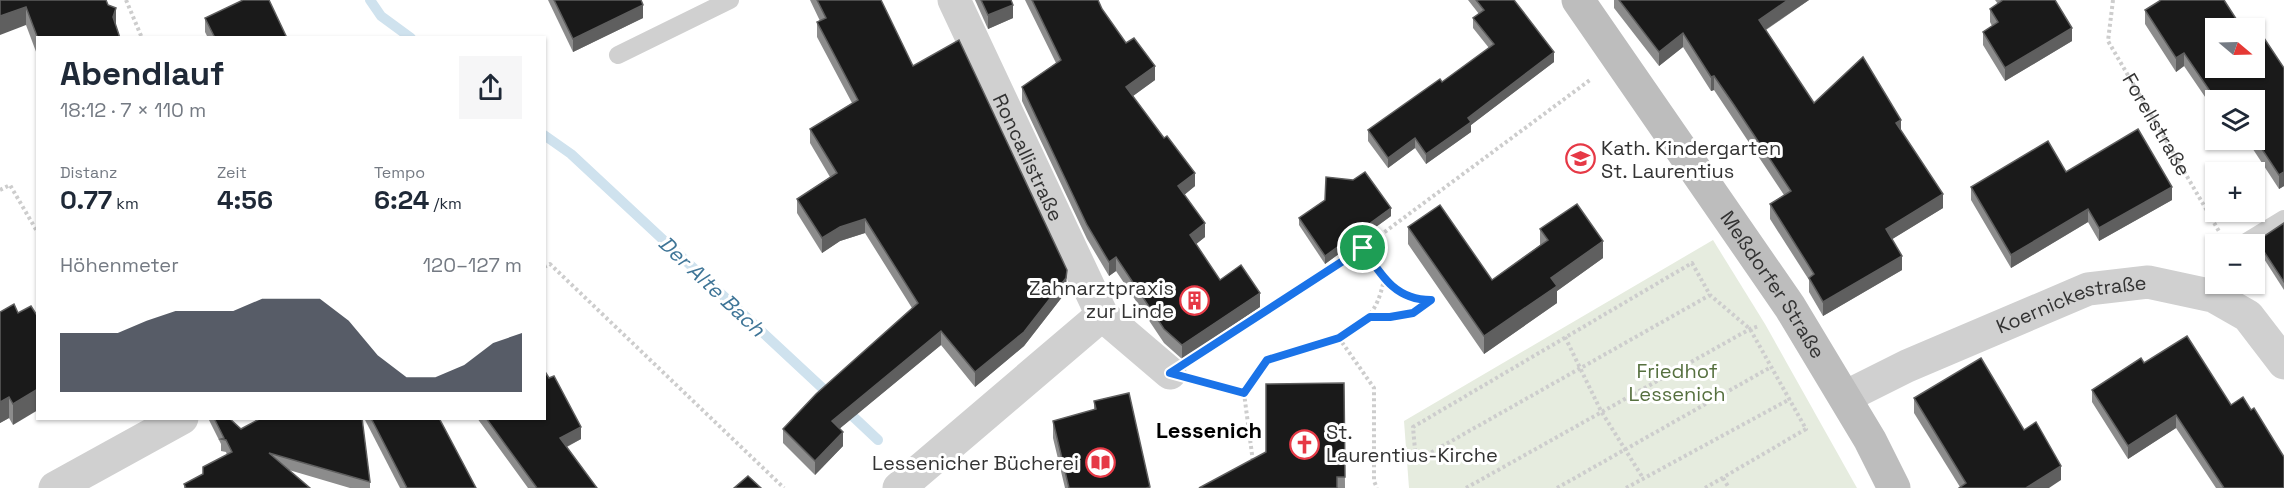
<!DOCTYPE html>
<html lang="de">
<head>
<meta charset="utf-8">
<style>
  body { margin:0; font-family:"Space Grotesk",sans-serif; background:#f6f6f7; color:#1f2937; height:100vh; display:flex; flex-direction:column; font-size:22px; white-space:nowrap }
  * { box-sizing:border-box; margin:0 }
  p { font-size:20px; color:#747a83 }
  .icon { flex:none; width:33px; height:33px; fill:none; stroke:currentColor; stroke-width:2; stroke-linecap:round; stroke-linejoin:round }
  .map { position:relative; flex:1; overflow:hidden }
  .details { position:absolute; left:36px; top:36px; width:510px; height:384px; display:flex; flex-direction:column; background:#fff; border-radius:0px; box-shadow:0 2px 4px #0004 }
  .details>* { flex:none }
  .needle { width:39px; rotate:109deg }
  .controls { position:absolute; left:2205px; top:18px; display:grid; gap:12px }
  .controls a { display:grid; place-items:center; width:60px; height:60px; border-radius:0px; background:#fff; box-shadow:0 2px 4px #0004; font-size:30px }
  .pin { position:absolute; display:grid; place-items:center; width:51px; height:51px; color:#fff; margin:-26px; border:3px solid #fff; border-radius:50%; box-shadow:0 2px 6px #0007 }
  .round { display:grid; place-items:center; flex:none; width:63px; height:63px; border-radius:0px; background:#f6f6f7 }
  .head { display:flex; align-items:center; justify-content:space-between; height:102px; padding:0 24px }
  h1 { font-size:33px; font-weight:600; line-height:45px }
  .figures { display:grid; grid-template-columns:repeat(3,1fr); gap:9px; height:102px; padding:6px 24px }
  .figures div { display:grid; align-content:center }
  .figures b { font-size:26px; font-weight:600 }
  .figures small { font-size:16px; font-weight:400 }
  .figures p { font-size:16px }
  .chart { height:168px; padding:12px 24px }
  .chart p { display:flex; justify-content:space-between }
  .chart svg { width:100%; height:108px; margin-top:6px; fill:#111827; opacity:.7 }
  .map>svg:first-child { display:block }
  .green { fill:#e6ecdf }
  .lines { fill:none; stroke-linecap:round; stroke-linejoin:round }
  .stream { stroke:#cfe2ee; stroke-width:10 }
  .path { stroke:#cdcdcd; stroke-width:4; stroke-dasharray:3 3; stroke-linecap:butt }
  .lane { stroke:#d0d0d0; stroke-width:18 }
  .street { stroke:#d0d0d0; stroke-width:33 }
  .secondary { stroke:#bdbdbd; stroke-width:33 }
  .wall { fill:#8c8c8c }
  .shaded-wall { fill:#5f5f5f }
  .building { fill:#1a1a1a; stroke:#5f5f5f; stroke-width:1.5 }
  .route-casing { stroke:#fff; stroke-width:12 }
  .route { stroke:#1a73e8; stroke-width:8 }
  .labels { text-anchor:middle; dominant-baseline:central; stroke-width:6; stroke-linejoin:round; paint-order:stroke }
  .street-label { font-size:20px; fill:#333; stroke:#fff }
  .poi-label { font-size:20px; fill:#333; stroke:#fff; text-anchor:start }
  .park-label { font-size:20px; fill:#56703f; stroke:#fff }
  .water-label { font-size:21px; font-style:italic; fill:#3f7597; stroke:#fff }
  .quarter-label { font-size:22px; font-weight:bold; fill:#000; stroke:#fff }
</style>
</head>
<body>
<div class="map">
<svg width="2284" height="488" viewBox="0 0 2284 488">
  <rect width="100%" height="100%" fill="#fff"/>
  <polygon class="green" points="1713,240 1765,324 1857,488 1409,488 1404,421"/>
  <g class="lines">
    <g class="stream">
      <polyline points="370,0 381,16 411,38"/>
      <polyline points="544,135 571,154 832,397"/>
      <polyline points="844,408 878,440"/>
    </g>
    <g class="path">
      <polyline points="126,0 142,38"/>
      <path id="s1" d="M2113 0 2108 41 2220 233"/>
      <polyline points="0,190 10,185 38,233"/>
      <path d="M1363 248 1384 280C1376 315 1368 318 1339 338L1374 388V481L1377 488"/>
      <polyline points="544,267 550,264 784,488"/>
      <path d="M1370 317C1397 317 1409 315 1431 300 1412 300 1399 291 1384 280"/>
      <polyline points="1565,337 1601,411 1643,478"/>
      <polyline points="1199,354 1363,248 1590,80"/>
      <polyline points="1203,382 1244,393 1253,462"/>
      <polyline points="1244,393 1267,360 1339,338"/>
      <polyline points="1723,478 1729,488"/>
      <polyline points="1466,488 1750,329 1759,326"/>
      <polyline points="1557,488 1771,367"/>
      <polyline points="1626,488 1790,399"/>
      <polyline points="1705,488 1806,429 1750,329 1710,295 1692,263 1413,427 1416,461 1710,295"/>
    </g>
    <g class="lane">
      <polyline points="618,55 730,0"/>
      <polyline points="2243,244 2284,219"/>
    </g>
    <g class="street">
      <path id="s2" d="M954 0 1102 315 1170 373"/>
      <path id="s3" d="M1845 397 1907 366 2088 289 2148 282 2213 296 2248 316 2284 363"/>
      <polyline points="55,488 182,418"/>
      <polyline points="899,488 1102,315"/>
    </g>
    <path class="secondary" id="s4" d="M1578 0 1790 307 1870 440 1894 488"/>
  </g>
  <g class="wall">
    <polygon points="0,0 106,0 38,38 38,57 26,25"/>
    <polygon points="548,0 641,0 643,18 573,52"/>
    <polygon points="810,0 881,0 913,66 1067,284 1066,292 1024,346 975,387 941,345 840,428 843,446 815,475 783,443 783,429 912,308 865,233 840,241 822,253 797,213 797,199 830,177 810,143 810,129 852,103 817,37 817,22 820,21"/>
    <polygon points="975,0 1011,0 1013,18 988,29"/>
    <polygon points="1025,0 1098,0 1102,9 1126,43 1155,80 1133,96 1195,186 1184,195 1205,237 1196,244 1220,280 1260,307 1182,359 1164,343 1116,271 1109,276 1087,239 1022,101 1022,87 1056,63"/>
    <polygon points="1468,0 1514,0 1554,62 1471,125 1471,132 1426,164 1415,148 1388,168 1368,141 1368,130 1442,82 1489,48 1473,28 1473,18 1479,14"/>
    <polygon points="1614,0 1809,0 1766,30 1814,103 1901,131 1943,208 1892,239 1902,270 1823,316 1809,292 1809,280 1770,219 1770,204 1784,195 1714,90 1711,91 1683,47 1659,66 1614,8"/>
    <polygon points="1995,0 2055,0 2072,41 2005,81 1983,45 1983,32 1992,26 1990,22 1990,9 1998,4"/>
    <polygon points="2145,10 2216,28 2257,42 2284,68 2284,186 2279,189 2247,140 2254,140 2254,100 2216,100 2216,113 2184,66 2176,72 2145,24"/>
    <polygon points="205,18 287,38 208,38 205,32"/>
    <polygon points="2066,172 2172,200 2099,241 2088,222 2011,268 1971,200 1971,187"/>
    <polygon points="1391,216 1325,264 1299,225 1299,218"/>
    <polygon points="2284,223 2284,290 2257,248 2257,241"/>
    <polygon points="1408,227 1492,280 1540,245 1540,229 1603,258 1557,291 1557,303 1484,354 1408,244"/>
    <polygon points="18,313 13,425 9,418 0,423"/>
    <polygon points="2144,363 2231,405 2251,410 2284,488 2216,488 2176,428 2128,459 2092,402 2092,390"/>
    <polygon points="549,378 581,439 567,447 597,488 528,488 477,418 544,418"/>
    <polygon points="1344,383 1345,488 1199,488 1266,452"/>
    <polygon points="1914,398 2024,430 2061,480 1960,487 1914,413"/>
    <polygon points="1094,401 1150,488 1065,488 1053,438 1053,421 1094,410"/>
    <polygon points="208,418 229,418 241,429 370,482 370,488 350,488 289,470 310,488 184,488 184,484 203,474 227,455 226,452 221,451 221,444"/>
    <polygon points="364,418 439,418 476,488 400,488"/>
  </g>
  <g class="shaded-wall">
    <polygon points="1788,0 1809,0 1759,34 1759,20"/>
    <polygon points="643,5 643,18 573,52 573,39"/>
    <polygon points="1013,5 1013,18 988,29 988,15"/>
    <polygon points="26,7 26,25 0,35 0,16"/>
    <polygon points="116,8 116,27 113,17"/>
    <polygon points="2072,28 2072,41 2005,81 2005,68"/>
    <polygon points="1683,33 1683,47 1659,66 1659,52"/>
    <polygon points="1554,52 1554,62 1471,125 1471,132 1426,164 1426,154 1468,118"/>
    <polygon points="2184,53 2184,66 2176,72 2176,58"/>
    <polygon points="1155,66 1155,80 1126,101 1126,87"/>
    <polygon points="1714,76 1714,90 1711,91 1711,77"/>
    <polygon points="1901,120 1901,134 1896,123"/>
    <polygon points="1415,138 1415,148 1388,168 1388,158"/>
    <polygon points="2284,172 2284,186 2279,189 2279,175"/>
    <polygon points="1195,173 1195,186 1178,200 1178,186"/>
    <polygon points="2172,187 2172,200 2099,241 2099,228"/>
    <polygon points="1943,194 1943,208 1886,243 1886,229"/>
    <polygon points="1391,208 1391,216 1325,264 1325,256"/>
    <polygon points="2088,209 2088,222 2011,268 2011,255"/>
    <polygon points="865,219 865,233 840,241 822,253 822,238 840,227"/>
    <polygon points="1205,223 1205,237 1190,249 1190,235"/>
    <polygon points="1603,241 1603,258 1557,291 1557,303 1484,354 1484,336 1551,278"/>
    <polygon points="1902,256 1902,270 1823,316 1823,302"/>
    <polygon points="1116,257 1116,271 1109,276 1109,262"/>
    <polygon points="1067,270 1066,292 1024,346 975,387 975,372"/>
    <polygon points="1260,293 1260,307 1182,359 1182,345"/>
    <polygon points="941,331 941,345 832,435 832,421"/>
    <polygon points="38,389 38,410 13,425 13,404"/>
    <polygon points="9,397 9,418 0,423 0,402"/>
    <polygon points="2176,415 2176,428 2128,459 2128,446"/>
    <polygon points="581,427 581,439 560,450 560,438"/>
    <polygon points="843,432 843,446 815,475 815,461"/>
    <polygon points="2061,466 2061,480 2049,488 2026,488"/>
  </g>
  <g class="building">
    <polygon points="0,0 106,0 108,5 116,8 113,17 120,38 38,38 38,39 26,7 0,16"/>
    <polygon points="243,0 269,0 287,38 215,38 205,18"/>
    <polygon points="554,0 641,0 643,5 573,39"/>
    <polygon points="817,0 881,0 913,66 959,40 1067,270 1066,278 1024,332 975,372 941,331 832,421 843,432 815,461 783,429 816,394 918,303 865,219 840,227 822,238 797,199 837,173 810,129 858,100 817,22 826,18"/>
    <polygon points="981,0 1011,0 1013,5 988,15"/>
    <polygon points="1032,0 1098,0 1102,9 1126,43 1134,38 1155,66 1126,87 1164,138 1167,136 1195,173 1178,186 1205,223 1190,235 1220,280 1241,265 1260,293 1182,345 1164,329 1116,257 1109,262 1087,225 1022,87 1061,60"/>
    <polygon points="1476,0 1514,0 1554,52 1468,118 1471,122 1426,154 1415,138 1388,158 1368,130 1440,79 1442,82 1494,44 1473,18 1484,10"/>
    <polygon points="1619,0 1788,0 1759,20 1814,103 1863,57 1901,120 1896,123 1943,194 1886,229 1902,256 1823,302 1809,278 1814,274 1770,204 1791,191 1734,105 1714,76 1711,77 1683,33 1659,52"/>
    <polygon points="2003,0 2055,0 2072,28 2005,68 1983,32 1998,22 1990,9"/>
    <polygon points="2161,0 2224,0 2242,28 2216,28 2216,68 2254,68 2254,38 2257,42 2264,38 2284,68 2284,172 2279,175 2254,137 2254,100 2216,100 2184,53 2176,58 2145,10"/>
    <polygon points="2138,129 2172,187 2099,228 2088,209 2011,255 1971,187 2048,141 2066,172"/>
    <polygon points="1365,172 1391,208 1325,256 1299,218 1325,200 1326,177 1353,180"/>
    <polygon points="1577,204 1603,241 1551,278 1557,286 1484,336 1408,227 1440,205 1492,280 1548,240 1540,229"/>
    <polygon points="2284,223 2284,282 2257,241"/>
    <polygon points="14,304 18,313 31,306 38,317 38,389 13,404 9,397 0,402 0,312"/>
    <polygon points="2187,336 2231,405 2243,397 2251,410 2254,408 2284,457 2284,488 2224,488 2176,415 2128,446 2092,390 2141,358 2144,363"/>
    <polygon points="1981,358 2024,430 2036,422 2061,466 2026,488 1959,488 1966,483 1914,398"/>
    <polygon points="544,370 549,378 554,376 581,427 560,438 597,488 537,488 486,418 544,418"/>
    <polygon points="1344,383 1345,477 1337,477 1337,488 1199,488 1266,452 1266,384"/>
    <polygon points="1129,393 1150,487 1146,488 1069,488 1053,421 1096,409 1094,401"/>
    <polygon points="214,418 229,418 241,429 261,418 362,418 370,482 269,453 310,488 186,488 184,484 203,474 203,467 232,452 226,440 221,439 224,438"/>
    <polygon points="371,418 439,418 476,488 407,488"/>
    <polygon points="748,476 761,488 734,488"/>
  </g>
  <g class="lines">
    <defs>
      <path id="route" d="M1363 248C1381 275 1395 300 1431 300L1413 313 1390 317H1370L1339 338 1267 360 1244 393 1170 373Z"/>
    </defs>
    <use href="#route" class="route-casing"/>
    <use href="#route" class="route"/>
  </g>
  <defs>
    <symbol id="school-ring" viewBox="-11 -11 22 22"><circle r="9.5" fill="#fff" stroke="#e63946" stroke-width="1.5"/><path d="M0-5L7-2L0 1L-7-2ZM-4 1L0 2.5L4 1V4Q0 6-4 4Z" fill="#e63946"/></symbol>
    <symbol id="building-ring" viewBox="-11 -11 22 22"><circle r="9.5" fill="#fff" stroke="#e63946" stroke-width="1.5"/><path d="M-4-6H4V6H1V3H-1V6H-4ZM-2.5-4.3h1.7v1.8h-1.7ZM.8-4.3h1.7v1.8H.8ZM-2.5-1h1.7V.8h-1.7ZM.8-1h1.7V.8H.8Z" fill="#e63946"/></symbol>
    <symbol id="church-ring" viewBox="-11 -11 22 22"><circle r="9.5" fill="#fff" stroke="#e63946" stroke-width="1.5"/><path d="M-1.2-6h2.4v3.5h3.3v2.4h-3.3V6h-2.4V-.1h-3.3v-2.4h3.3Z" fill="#e63946"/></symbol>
    <symbol id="library-ring" viewBox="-11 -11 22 22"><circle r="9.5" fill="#fff" stroke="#e63946" stroke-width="1.5"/><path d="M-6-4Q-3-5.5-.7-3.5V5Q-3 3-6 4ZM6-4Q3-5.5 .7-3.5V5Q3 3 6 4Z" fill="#e63946"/></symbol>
  </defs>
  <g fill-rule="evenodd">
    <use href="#school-ring" x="1564" y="142" width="33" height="33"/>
    <use href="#building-ring" x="1178" y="284" width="33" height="33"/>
    <use href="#church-ring" x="1288" y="428" width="33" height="33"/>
    <use href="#library-ring" x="1084" y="446" width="33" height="33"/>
  </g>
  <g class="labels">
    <g class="street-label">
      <text stroke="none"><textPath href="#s1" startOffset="138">Forellstraße</textPath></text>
      <text stroke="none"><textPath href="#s2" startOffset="174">Roncallistraße</textPath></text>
      <text stroke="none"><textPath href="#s4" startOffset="345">Meßdorfer Straße</textPath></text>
      <text stroke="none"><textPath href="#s3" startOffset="246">Koernickestraße</textPath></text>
    </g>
    <g class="poi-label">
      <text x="1601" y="148">Kath. Kindergarten<tspan x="1601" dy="23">St. Laurentius</tspan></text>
      <text x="1174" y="288" text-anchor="end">Zahnarztpraxis<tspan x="1174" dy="23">zur Linde</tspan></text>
      <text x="1326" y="432">St.<tspan x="1326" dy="23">Laurentius-Kirche</tspan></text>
      <text x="1079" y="463" text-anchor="end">Lessenicher Bücherei</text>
    </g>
    <g class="park-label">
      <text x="1677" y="371">Friedhof<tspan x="1677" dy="23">Lessenich</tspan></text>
    </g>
    <g class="water-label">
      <text transform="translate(712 286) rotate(43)">Der Alte Bach</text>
    </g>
    <g class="quarter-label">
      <text x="1209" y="430">Lessenich</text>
    </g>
  </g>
</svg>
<div class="controls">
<a><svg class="needle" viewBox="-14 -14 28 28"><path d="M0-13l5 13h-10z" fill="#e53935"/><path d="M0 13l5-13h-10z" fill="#747a83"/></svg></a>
<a><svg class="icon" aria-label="layers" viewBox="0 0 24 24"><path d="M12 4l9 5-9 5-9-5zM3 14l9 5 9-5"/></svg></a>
<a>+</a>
<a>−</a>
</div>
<div class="pin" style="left:1363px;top:248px;background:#1e9e55"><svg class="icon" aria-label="arrive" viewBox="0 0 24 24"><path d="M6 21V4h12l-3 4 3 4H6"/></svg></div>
<section class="details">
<div class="head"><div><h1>Abendlauf</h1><p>18:12 · 7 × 110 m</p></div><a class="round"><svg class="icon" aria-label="share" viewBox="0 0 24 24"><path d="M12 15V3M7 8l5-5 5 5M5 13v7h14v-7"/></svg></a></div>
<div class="figures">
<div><p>Distanz</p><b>0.77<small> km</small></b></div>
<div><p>Zeit</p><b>4:56</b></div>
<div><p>Tempo</p><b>6:24<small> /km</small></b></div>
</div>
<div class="chart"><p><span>Höhenmeter</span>120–127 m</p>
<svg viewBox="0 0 160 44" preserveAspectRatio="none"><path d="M0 44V20L10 20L20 20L30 15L40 11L50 11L60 11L70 6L80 6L90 6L100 15L110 29L120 38L130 38L140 33L150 24L160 20V44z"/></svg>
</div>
</section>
</div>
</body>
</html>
